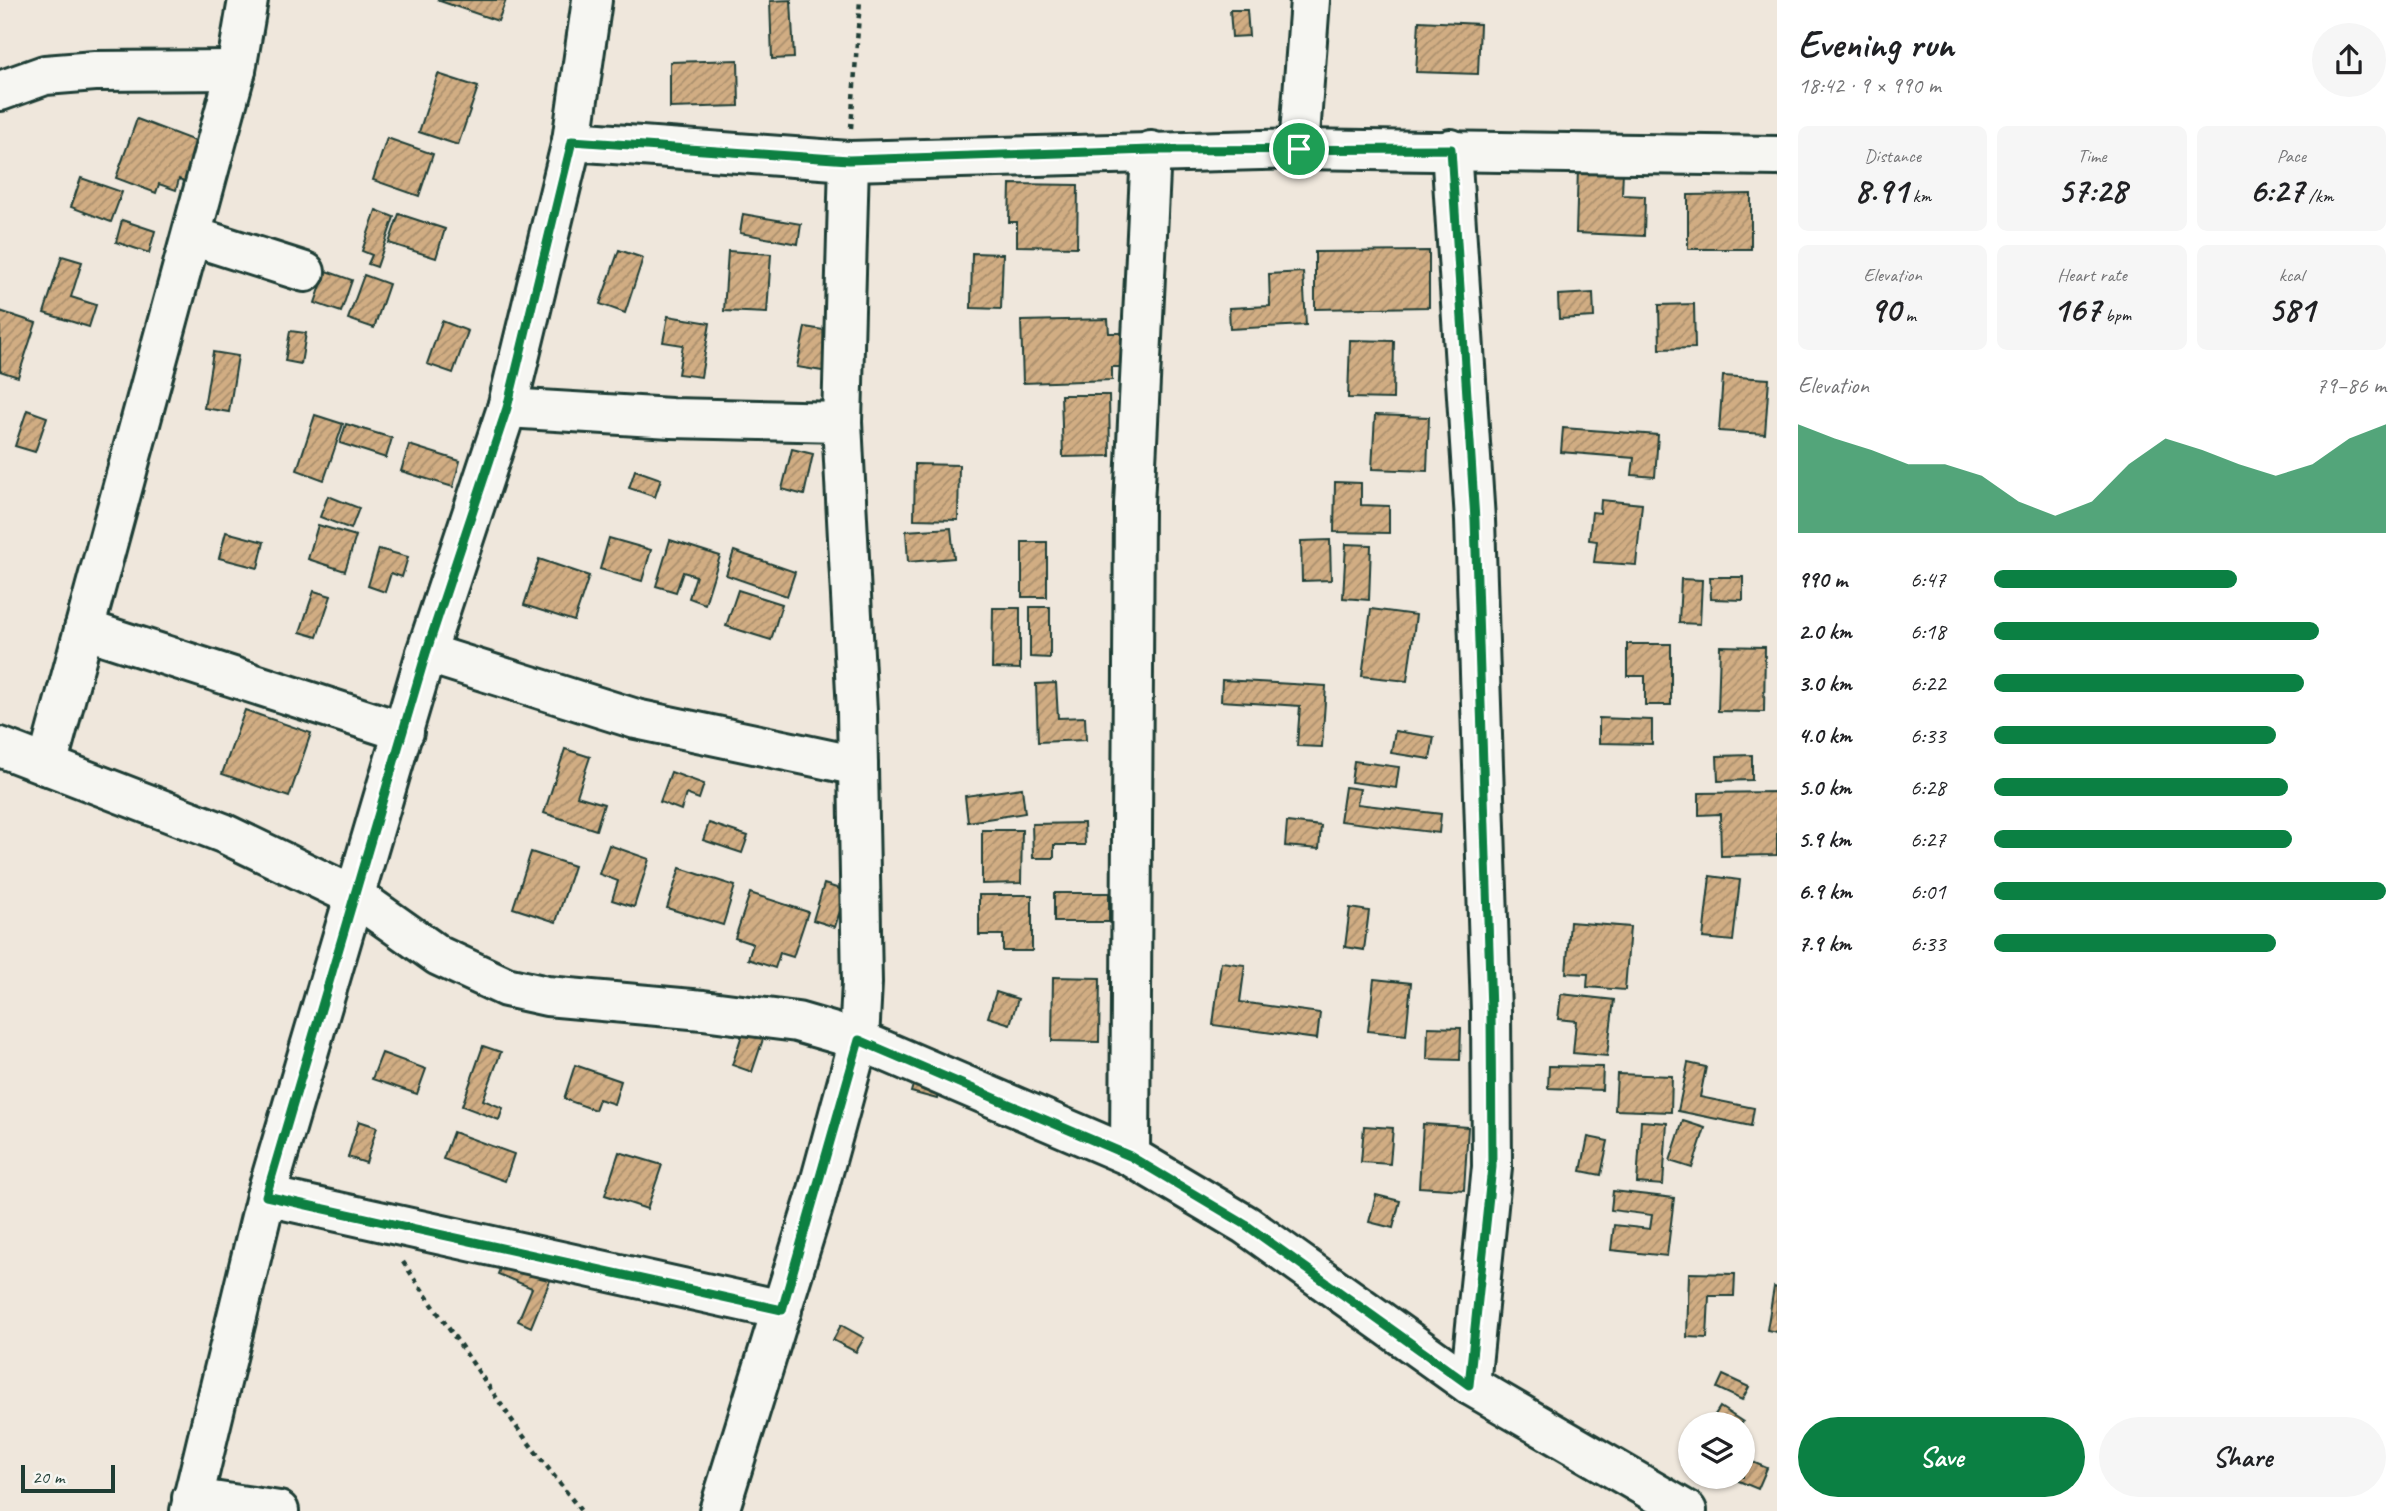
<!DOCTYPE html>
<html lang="en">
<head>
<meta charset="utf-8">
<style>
  body { margin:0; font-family:Caveat,sans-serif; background:#f6f6f6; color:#202124; height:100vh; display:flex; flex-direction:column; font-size:26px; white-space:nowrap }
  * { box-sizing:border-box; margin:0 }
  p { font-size:23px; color:#757577 }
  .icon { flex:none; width:38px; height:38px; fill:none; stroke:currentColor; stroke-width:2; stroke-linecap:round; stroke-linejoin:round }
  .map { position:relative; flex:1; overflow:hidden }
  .sheet { display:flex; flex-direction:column; background:#fff; width:630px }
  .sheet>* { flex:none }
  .controls { position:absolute; left:1678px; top:1412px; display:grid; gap:14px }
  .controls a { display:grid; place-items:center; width:77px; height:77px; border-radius:50%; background:#fff; box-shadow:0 2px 5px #0004; font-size:35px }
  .scale { position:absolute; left:21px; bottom:18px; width:94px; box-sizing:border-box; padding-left:7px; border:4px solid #1f3d34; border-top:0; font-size:19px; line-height:24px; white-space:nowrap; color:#1f3d34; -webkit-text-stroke:5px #f6f6f2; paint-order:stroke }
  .pin { position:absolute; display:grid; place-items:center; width:60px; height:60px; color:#fff; margin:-30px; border:4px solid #fff; border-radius:50%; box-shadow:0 2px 7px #0007 }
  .round { display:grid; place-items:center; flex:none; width:74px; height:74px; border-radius:37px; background:#f6f6f6 }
  .headline { display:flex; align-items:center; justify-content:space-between; height:119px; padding:0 21px }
  h1 { font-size:38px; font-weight:600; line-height:52px }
  .figures { display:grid; grid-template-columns:repeat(3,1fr); gap:10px; height:119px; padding:7px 21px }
  .figures div { display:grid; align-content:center; border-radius:10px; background:#f6f6f6; text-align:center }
  .figures b { font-size:35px; font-weight:600 }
  .figures small { font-size:19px; font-weight:400 }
  .figures p { font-size:19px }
  .chart { height:196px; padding:14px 21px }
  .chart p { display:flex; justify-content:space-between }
  .chart svg { width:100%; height:126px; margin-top:7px; fill:#0b8043; opacity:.7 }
  .button { display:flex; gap:14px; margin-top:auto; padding:14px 21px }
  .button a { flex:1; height:80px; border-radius:42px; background:#0b8043; color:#fff; font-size:28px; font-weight:600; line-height:80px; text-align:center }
  .button a+a { background:#f6f6f6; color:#202124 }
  ul { padding:0 21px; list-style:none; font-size:23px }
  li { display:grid; grid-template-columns:112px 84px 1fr; align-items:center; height:52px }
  li i { height:18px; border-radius:9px; background:#0b8043 }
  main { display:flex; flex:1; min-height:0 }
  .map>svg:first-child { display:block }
  .building { fill:url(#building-hatch); stroke:#1f3d34; stroke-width:2 }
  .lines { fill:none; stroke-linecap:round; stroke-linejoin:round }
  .minor-casing { stroke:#1f3d34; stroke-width:44 }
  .path { stroke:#1f3d34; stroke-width:4.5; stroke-dasharray:5 5; stroke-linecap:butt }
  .minor { stroke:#f6f6f2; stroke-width:38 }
  .route-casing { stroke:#fff; stroke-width:14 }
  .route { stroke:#0b8043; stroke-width:9 }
</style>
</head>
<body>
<main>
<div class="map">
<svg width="1777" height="1511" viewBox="0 0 1777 1511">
  <defs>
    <pattern id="building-hatch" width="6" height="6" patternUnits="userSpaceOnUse" patternTransform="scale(1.75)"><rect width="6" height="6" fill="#d1ad83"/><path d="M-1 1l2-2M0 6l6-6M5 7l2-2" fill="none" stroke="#a98e6c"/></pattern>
  </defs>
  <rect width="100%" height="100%" fill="#efe7dc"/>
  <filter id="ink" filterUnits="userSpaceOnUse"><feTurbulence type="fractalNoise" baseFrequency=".0143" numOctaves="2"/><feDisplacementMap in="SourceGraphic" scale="14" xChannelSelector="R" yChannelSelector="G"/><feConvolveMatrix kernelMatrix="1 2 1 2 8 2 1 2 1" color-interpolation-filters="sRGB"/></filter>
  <g filter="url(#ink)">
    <g class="building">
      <polygon points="437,0 506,0 498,21"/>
      <polygon points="791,0 794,58 772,59 770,1"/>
      <polygon points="1230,10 1247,10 1249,36 1232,37"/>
      <polygon points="1419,21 1480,24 1478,74 1416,72"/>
      <polygon points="738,60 739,106 670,108 670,62"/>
      <polygon points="438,74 478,87 458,145 419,132"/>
      <polygon points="137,119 203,144 190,183 179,179 176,190 159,184 156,193 116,178"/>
      <polygon points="387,138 433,154 419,196 373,180"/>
      <polygon points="1578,169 1623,170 1622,195 1645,196 1644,236 1576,233"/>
      <polygon points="81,178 122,192 111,222 71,207"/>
      <polygon points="1010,184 1078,185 1077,247 1017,246 1017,222 1009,222"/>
      <polygon points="1751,194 1751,249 1688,249 1688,195"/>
      <polygon points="376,210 394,217 377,267 368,264 372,255 362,251"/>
      <polygon points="399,214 445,229 436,258 389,243"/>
      <polygon points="743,214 801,224 798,244 740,233"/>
      <polygon points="122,220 155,231 149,253 116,242"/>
      <polygon points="619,250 643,258 625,313 600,304"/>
      <polygon points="728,251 771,254 767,313 724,311"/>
      <polygon points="1429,251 1429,307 1315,309 1315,252"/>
      <polygon points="972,253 1003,254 1001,309 971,308"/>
      <polygon points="62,256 82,262 71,297 96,305 89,327 44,313"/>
      <polygon points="326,271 352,280 341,312 315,303"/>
      <polygon points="1303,272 1306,325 1230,329 1229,308 1270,306 1269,274"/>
      <polygon points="364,275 389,284 374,328 348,319"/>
      <polygon points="1593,293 1594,317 1559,319 1558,295"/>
      <polygon points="1694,304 1695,348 1660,349 1659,305"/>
      <polygon points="0,311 36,323 18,377 0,371"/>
      <polygon points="668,316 710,323 701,377 678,374 683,345 663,342"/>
      <polygon points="1108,319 1109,333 1125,333 1125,367 1112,367 1112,380 1023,383 1021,321"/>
      <polygon points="442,321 468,331 453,373 427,364"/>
      <polygon points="805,327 836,332 829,372 797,367"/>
      <polygon points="290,331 306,333 301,364 285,361"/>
      <polygon points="1350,340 1394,341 1393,399 1348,398"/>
      <polygon points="213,352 238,356 229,412 204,408"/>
      <polygon points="1723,376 1769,379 1765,434 1719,431"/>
      <polygon points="1061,395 1109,395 1110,456 1063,457"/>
      <polygon points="27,410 47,417 35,452 15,446"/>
      <polygon points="315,415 343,424 324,480 297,470"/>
      <polygon points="1375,415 1429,417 1427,471 1372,469"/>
      <polygon points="346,424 392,438 386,458 340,443"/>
      <polygon points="1563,428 1658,435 1655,477 1632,475 1634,458 1561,452"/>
      <polygon points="409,445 460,461 453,487 401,471"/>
      <polygon points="792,449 813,454 804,495 782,489"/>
      <polygon points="915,464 959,465 958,520 914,519"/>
      <polygon points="635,470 661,479 655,497 629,488"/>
      <polygon points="1335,482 1361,483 1361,505 1389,506 1389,533 1334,532"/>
      <polygon points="328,496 359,508 351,529 320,517"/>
      <polygon points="1601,500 1642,504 1636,565 1594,562 1597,541 1589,540 1592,512 1600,513"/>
      <polygon points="318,525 356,536 345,571 308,559"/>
      <polygon points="951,528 954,558 908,562 906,531"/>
      <polygon points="226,532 264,542 258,568 219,558"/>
      <polygon points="609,538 651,550 642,581 600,569"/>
      <polygon points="670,540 720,556 705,604 689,598 696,576 683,572 676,592 656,586"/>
      <polygon points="1330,540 1331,580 1302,581 1301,541"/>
      <rect x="1022" y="542" width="25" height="55"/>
      <polygon points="1346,544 1371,545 1369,600 1343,598"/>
      <polygon points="379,549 408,557 402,577 391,573 385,592 368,586"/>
      <polygon points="734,551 795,572 787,596 726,575"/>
      <polygon points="539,559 589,576 574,621 524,605"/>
      <polygon points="1710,577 1743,577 1743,600 1711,599"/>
      <polygon points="1681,579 1702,580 1700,624 1679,623"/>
      <polygon points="738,590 782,604 771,640 726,626"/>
      <polygon points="314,591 331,596 317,637 300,632"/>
      <polygon points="1030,607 1050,607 1050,658 1030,657"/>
      <polygon points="993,608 1020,608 1020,669 992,668"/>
      <polygon points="1371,609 1416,615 1407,681 1362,676"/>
      <polygon points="1627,644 1671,644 1671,705 1645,705 1645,676 1627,676"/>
      <polygon points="1720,646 1765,647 1764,712 1718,711"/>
      <polygon points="1222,680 1326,686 1322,747 1297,746 1300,706 1221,701"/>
      <polygon points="1056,683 1058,718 1085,717 1086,740 1038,742 1036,684"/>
      <polygon points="245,710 311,733 289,797 222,774"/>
      <polygon points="1599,718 1652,720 1652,744 1599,743"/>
      <polygon points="1395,731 1434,737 1430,759 1391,753"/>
      <polygon points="565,749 590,757 577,796 604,804 596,830 544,813"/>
      <polygon points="1752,755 1752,780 1718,781 1717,756"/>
      <polygon points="1354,761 1399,767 1396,788 1351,782"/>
      <polygon points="671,772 704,784 699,799 686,794 681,810 660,802"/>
      <polygon points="1345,787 1360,789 1357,804 1441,814 1439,833 1340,821"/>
      <polygon points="1022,788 1025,813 968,822 965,796"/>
      <polygon points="1777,792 1777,855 1721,856 1720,814 1699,815 1699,793"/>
      <polygon points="1287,822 1321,826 1319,849 1285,846"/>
      <polygon points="709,823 748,836 742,853 703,840"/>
      <polygon points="1084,823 1085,845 1054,845 1054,858 1033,858 1032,824"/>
      <polygon points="982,830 1022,830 1021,883 982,884"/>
      <polygon points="609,845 649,859 634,907 612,900 618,881 599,874"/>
      <polygon points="531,852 574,866 556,922 513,908"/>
      <polygon points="680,868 735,886 723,925 667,908"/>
      <polygon points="1710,876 1740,880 1733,941 1703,938"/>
      <polygon points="824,884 846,891 835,927 813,920"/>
      <polygon points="750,893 808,912 793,957 780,953 775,968 748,959 753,944 735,938"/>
      <rect x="1054" y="893" width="55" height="29"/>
      <polygon points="979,895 1032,895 1032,951 1003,951 1003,935 979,935"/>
      <polygon points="1350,908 1369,911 1364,950 1345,947"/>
      <polygon points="1570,922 1630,927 1625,990 1587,987 1588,974 1566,973"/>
      <polygon points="1221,962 1245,965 1240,1002 1320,1013 1317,1039 1213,1025"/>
      <polygon points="1053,977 1100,978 1099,1042 1052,1041"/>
      <polygon points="1374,979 1411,983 1406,1035 1368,1031"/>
      <polygon points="996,992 1018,999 1010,1024 988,1017"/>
      <polygon points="1561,994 1614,1000 1607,1056 1573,1053 1576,1021 1558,1019"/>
      <polygon points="1428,1027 1461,1028 1460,1060 1427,1059"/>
      <polygon points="743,1032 763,1039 752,1072 732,1065"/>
      <polygon points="483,1046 501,1052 483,1100 503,1108 499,1120 462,1106"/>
      <polygon points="382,1053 426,1069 417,1094 372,1079"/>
      <polygon points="1688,1063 1706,1067 1700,1097 1754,1108 1751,1126 1678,1111"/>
      <polygon points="575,1065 621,1081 614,1104 599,1099 595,1110 564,1099"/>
      <polygon points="1549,1066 1603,1067 1602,1090 1548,1088"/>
      <polygon points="1617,1074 1672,1076 1671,1112 1615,1110"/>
      <polygon points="915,1078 941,1086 937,1099 911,1092"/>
      <polygon points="359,1121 377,1127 366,1163 348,1157"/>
      <polygon points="1641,1121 1667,1123 1663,1185 1637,1183"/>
      <polygon points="1683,1121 1705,1128 1692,1168 1670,1161"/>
      <polygon points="1423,1124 1468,1127 1464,1190 1419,1187"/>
      <polygon points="1364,1126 1393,1128 1390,1164 1361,1162"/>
      <polygon points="453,1132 514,1154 505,1181 443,1159"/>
      <polygon points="1588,1137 1608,1141 1601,1175 1581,1171"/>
      <polygon points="619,1152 662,1165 647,1209 605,1195"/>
      <polygon points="1613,1191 1674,1198 1667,1256 1611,1250 1614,1225 1650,1229 1652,1215 1611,1210"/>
      <polygon points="1376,1195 1400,1201 1393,1228 1369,1222"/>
      <polygon points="504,1258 551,1278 531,1327 518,1321 532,1288 498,1274"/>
      <polygon points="1689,1273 1735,1274 1734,1296 1709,1296 1707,1338 1687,1337"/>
      <polygon points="1774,1287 1777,1288 1777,1332 1767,1330"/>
      <polygon points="841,1325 864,1338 856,1352 833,1340"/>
      <polygon points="1723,1375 1749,1387 1742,1400 1717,1388"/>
      <polygon points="1720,1407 1743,1422 1741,1424 1717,1424 1711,1421"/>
      <polygon points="1743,1458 1767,1468 1758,1489 1729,1477 1743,1477"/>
    </g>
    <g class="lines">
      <defs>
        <g id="minor">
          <polyline points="0,91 45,75 95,71 236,70"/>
          <polyline points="572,141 592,0"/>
          <polyline points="1299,149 1310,0"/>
          <polyline points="1451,149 1475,520 1491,1011 1492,1167 1470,1385"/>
          <polyline points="192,236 305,272"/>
          <polyline points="507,408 671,418 842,422"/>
          <polyline points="84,629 404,732"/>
          <polyline points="426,653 636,719 858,766"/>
          <polyline points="0,747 223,833 356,897 439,956 506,987 547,996 703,1010 797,1022 859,1040 1130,1156 1246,1225 1470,1385 1687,1511"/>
          <polyline points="47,766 236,70 248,0"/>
          <polyline points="1130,1156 1134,505 1151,151"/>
          <polyline points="266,1196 782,1310"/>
          <polyline points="192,1498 279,1511"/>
          <polyline points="190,1511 266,1196 426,653 507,408 572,141 849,161 1299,149 1777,156"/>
          <polyline points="719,1511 815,1201 859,1040 862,983 857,712 842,422 849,161"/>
        </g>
      </defs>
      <use href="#minor" class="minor-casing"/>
      <g class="path">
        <polyline points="851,128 860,0"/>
        <polyline points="403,1262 518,1429 581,1511"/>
      </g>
      <use href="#minor" class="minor"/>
    </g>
  </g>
  <g class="lines" filter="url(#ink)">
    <defs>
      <polygon id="route" points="572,141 849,160 1151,150 1451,149 1475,520 1491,1011 1492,1167 1469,1385 1246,1225 1130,1156 859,1040 782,1310 266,1196 426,653 507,408"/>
    </defs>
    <use href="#route" class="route-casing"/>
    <use href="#route" class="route"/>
  </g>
</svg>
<div class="controls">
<a><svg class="icon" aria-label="layers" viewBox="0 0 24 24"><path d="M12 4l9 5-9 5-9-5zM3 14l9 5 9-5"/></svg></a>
</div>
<div class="scale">20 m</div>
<div class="pin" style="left:1299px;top:149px;background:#1e9e55"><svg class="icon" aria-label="arrive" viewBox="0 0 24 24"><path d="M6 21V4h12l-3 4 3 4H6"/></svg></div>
</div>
<section class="sheet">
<div class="headline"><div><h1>Evening run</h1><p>18:42 · 9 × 990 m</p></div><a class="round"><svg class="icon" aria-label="share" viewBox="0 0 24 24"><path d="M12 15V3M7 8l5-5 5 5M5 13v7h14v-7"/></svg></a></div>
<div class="figures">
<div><p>Distance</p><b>8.91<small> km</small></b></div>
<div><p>Time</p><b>57:28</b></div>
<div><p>Pace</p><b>6:27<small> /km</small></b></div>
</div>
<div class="figures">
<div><p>Elevation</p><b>90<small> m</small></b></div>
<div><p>Heart rate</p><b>167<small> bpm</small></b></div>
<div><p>kcal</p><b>581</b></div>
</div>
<div class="chart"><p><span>Elevation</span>79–86 m</p>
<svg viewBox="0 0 160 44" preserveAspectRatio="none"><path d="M0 44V6L10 11L20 15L30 20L40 20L50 24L60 33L70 38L80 33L90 20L100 11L110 15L120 20L130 24L140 20L150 11L160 6V44z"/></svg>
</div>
<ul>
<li><b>990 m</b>6:47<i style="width:62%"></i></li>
<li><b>2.0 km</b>6:18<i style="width:83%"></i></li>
<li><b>3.0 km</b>6:22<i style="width:79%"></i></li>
<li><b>4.0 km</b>6:33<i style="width:72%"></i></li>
<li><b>5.0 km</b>6:28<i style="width:75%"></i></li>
<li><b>5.9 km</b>6:27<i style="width:76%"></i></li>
<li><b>6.9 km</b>6:01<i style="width:100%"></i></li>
<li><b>7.9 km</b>6:33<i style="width:72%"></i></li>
</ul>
<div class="button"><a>Save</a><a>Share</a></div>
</section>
</main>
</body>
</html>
